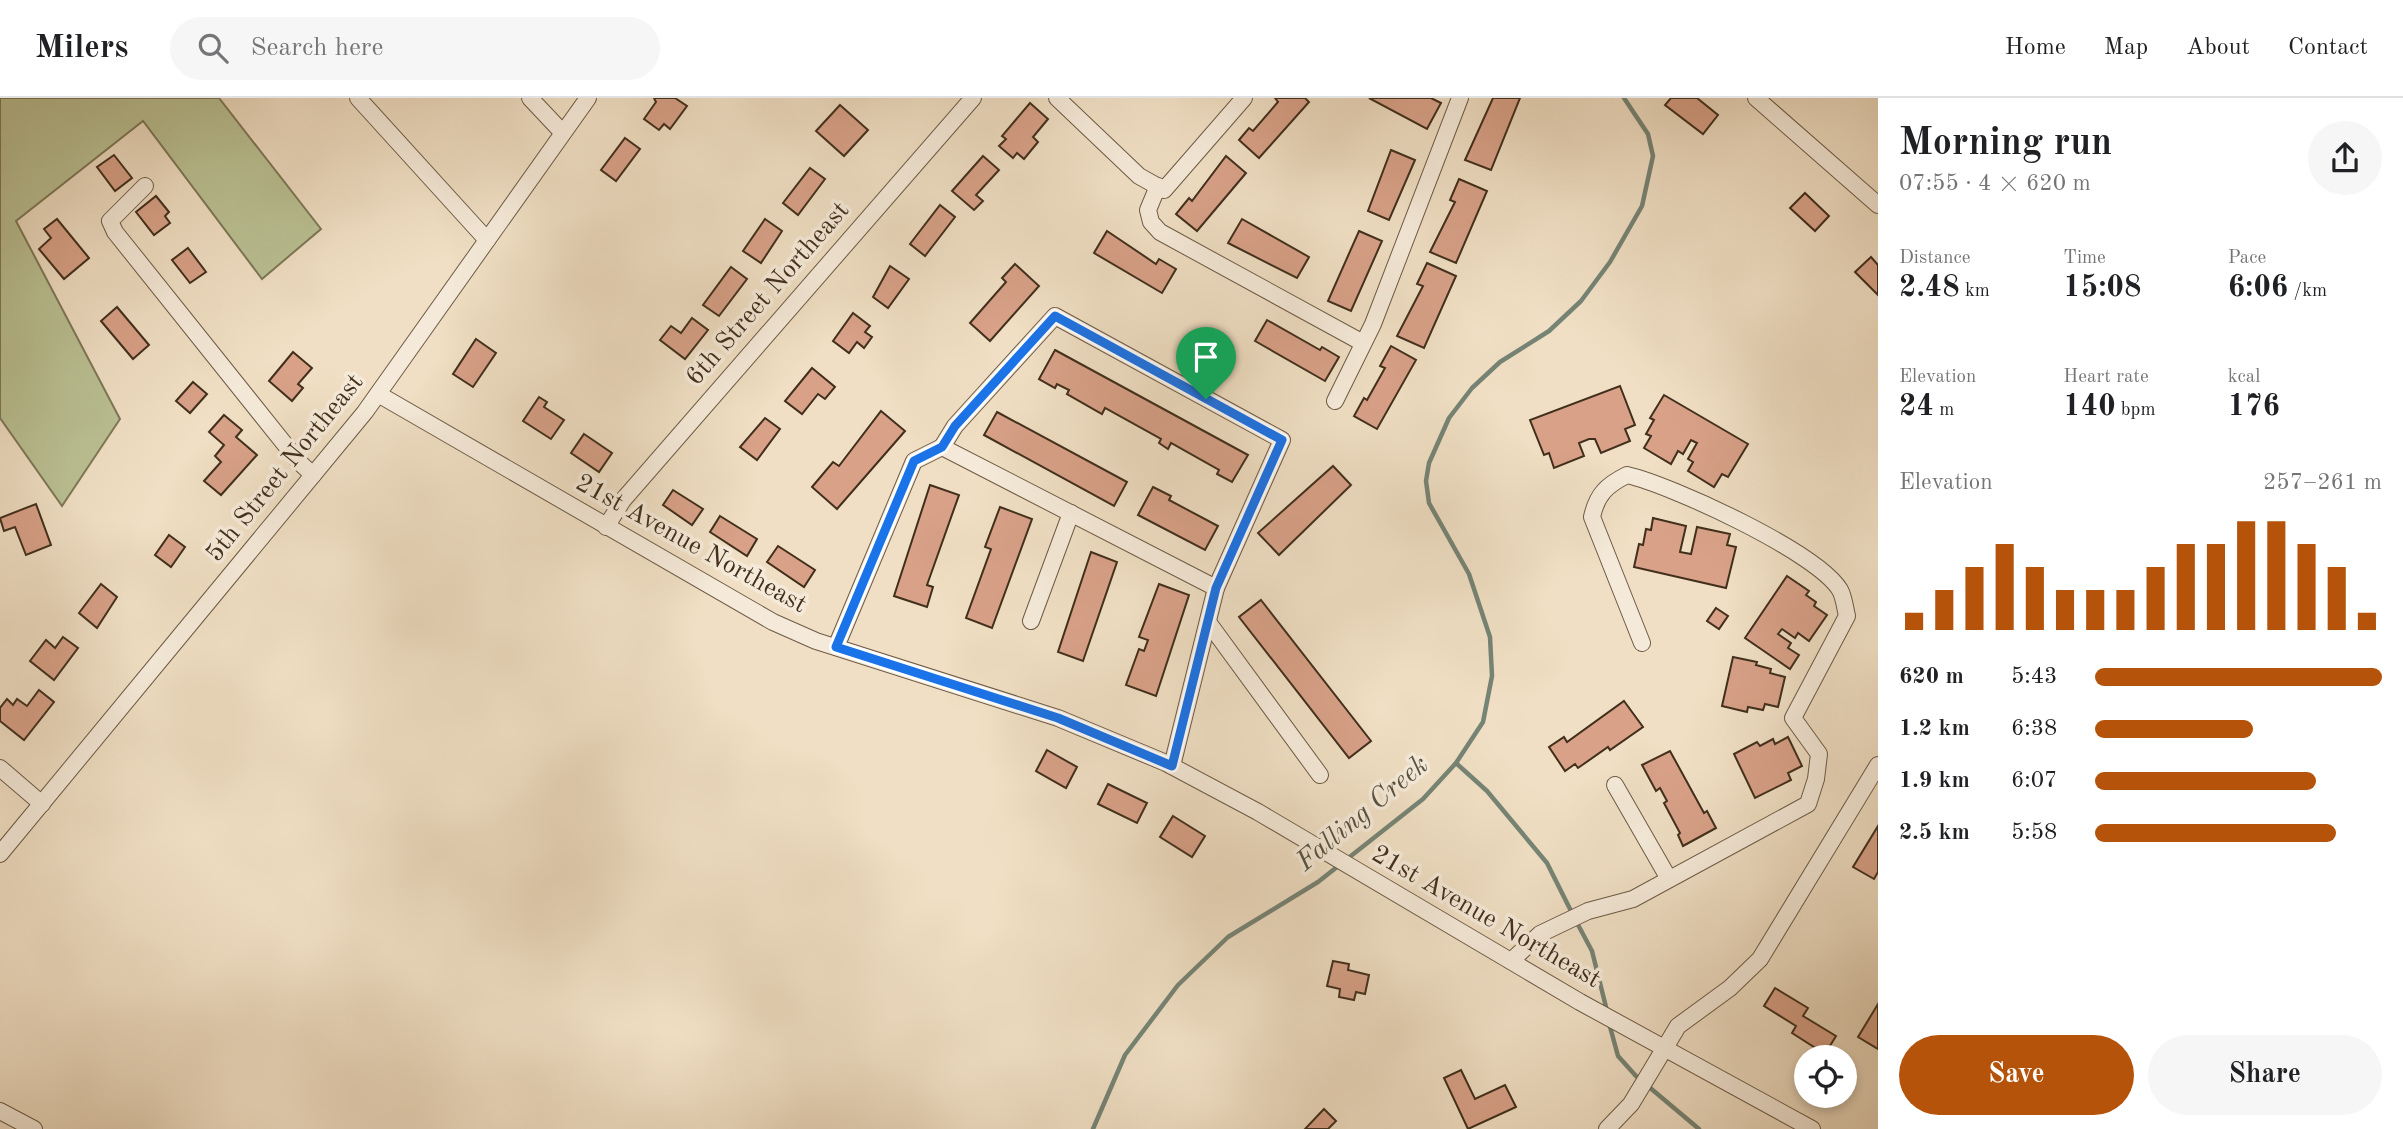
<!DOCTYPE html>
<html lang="en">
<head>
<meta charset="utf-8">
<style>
  body { margin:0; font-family:"Old Standard TT",serif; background:#f6f6f6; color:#202124; height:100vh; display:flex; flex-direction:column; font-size:26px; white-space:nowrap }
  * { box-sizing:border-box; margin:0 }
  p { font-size:23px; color:#757577 }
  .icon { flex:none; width:38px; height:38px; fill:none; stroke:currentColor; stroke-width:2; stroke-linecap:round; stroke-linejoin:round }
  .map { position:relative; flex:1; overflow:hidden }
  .drawer { display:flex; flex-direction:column; background:#fff; width:525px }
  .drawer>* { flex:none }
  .buttons { position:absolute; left:1794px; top:947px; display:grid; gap:14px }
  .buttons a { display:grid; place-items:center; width:63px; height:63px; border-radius:50%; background:#fff; box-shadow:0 4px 10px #0003; font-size:35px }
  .pin { position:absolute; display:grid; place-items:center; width:60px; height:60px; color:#fff; margin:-72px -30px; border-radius:50% 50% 50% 0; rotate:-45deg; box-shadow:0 0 7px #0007 }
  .pin .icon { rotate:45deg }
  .round { display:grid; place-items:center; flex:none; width:74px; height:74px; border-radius:37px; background:#f6f6f6 }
  .head { display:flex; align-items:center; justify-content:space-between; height:119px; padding:0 21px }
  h1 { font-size:38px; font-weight:700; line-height:52px }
  .stats { display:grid; grid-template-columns:repeat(3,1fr); gap:10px; height:119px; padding:7px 21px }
  .stats div { display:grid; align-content:center }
  .stats b { font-size:30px; font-weight:700 }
  .stats small { font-size:19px; font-weight:400 }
  .stats p { font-size:19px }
  .chart { height:196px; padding:14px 21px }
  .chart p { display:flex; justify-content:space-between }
  .chart svg { width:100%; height:126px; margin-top:7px; stroke:#b45309; stroke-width:6 }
  .action { display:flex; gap:14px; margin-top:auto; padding:14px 21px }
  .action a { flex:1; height:80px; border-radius:42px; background:#b45309; color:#fff; font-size:28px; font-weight:700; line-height:80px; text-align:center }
  .action a+a { background:#f6f6f6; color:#202124 }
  ul { padding:0 21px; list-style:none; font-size:23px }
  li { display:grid; grid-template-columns:112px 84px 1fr; align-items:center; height:52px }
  li i { height:18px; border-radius:9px; background:#b45309 }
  header { display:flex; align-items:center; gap:42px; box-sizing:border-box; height:98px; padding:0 35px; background:#fff; border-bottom:2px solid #e0e0e0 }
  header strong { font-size:33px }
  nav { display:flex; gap:38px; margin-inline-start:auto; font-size:24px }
  .search { width:490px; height:63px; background:#f6f6f6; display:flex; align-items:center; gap:18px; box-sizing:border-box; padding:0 24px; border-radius:38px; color:#757577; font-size:26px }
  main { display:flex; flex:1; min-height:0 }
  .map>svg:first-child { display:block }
  .green { fill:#bac194; stroke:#7e7858; stroke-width:2 }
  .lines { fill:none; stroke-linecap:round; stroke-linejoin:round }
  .stream { stroke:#768475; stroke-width:4.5 }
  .building { fill:#d8a188; stroke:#412f1c; stroke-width:2 }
  .minor-casing { stroke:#6d5b46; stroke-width:18 }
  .minor { stroke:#f5ead9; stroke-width:16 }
  .route-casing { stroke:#fff; stroke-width:14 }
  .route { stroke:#1a73e8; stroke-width:9 }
  .labels { text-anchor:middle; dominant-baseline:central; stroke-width:7; stroke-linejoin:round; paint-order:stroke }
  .street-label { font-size:26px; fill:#412f1c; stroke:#f5ead9 }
  .water-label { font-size:28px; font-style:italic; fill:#575241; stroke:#f5ead9 }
</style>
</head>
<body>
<header>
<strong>Milers</strong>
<div class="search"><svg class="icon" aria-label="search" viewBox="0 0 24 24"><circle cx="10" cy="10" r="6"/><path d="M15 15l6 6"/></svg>Search here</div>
<nav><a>Home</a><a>Map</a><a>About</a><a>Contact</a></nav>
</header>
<main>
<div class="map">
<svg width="1878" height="1031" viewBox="0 0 1878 1031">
  <rect width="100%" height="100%" fill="#f0dfc4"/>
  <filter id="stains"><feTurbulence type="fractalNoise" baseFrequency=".00286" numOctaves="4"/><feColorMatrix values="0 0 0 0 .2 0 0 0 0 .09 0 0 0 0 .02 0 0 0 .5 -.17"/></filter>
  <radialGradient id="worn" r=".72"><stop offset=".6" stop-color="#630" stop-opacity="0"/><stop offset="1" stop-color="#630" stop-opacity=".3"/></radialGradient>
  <polygon class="green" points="0,0 219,0 321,131 262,181 143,23 16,123 120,321 62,408 0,320"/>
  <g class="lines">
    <g class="stream">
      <polyline points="1456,665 1487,693 1547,765 1572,815"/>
      <polyline points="1576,823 1592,853 1607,913"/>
      <polyline points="1609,925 1618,958 1636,978 1699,1031"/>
      <polyline points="1093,1031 1125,957 1178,887 1228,839 1318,784 1423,701 1456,665 1483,624 1492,578 1490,539 1469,476 1429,405 1426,383 1429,365 1449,320 1472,290 1500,264 1549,233 1581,203 1610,164 1642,108 1653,58 1648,36 1624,0"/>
    </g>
  </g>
  <g class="building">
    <polygon points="654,0 675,0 687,8 670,31 664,26 659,32 644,21 656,4"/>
    <polygon points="1305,0 1309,4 1259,60 1239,42 1249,30 1253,33 1278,4 1275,0"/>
    <polygon points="1369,0 1431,0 1441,5 1427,31"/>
    <polygon points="1493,0 1520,0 1491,72 1465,62"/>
    <polygon points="1671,0 1697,0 1718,17 1703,36 1665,7"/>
    <polygon points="1030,5 1048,21 1033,39 1038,44 1024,61 1017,55 1013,60 999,48 1006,41 1002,38"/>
    <polygon points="840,7 868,32 844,58 816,33"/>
    <polygon points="625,40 640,51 616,83 601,72"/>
    <polygon points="1391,52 1415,62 1389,122 1368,113"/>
    <polygon points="114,57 132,80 115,93 97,69"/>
    <polygon points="983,58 999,72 976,97 983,103 974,112 952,93"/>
    <polygon points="1226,58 1246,75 1197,133 1176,116 1189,100 1192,103"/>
    <polygon points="810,70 825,81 798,117 783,105"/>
    <polygon points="1459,81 1487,93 1456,165 1430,154 1455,104 1450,102"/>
    <polygon points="1805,95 1829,118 1815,133 1790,110"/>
    <polygon points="156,98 169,114 165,118 170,125 154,137 136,114"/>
    <polygon points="940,107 955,119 925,158 910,146"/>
    <polygon points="57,121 89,160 64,181 39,151 51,140 44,131"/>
    <polygon points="765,121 782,133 761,165 743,153"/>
    <polygon points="1242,121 1309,159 1297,180 1228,145"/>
    <polygon points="1107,133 1156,166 1159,161 1176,171 1162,195 1094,155"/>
    <polygon points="1359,133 1382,143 1351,213 1328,203"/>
    <polygon points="188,150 206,174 190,185 172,162"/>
    <polygon points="1871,159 1878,167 1878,197 1855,174"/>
    <polygon points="1427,165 1456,178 1424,250 1397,238 1423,188 1417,186"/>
    <polygon points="1015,166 1039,188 990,243 970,225 1006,184 1002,180"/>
    <polygon points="890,168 909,181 888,210 873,199"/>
    <polygon points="731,169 747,181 719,218 703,207"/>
    <polygon points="117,209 149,247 133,261 101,223"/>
    <polygon points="853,215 870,228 865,234 872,239 864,250 857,244 849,255 833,243"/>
    <polygon points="692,220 708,232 685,261 660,242 671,228 681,235"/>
    <polygon points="1267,222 1320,252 1322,249 1339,259 1325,283 1255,243"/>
    <polygon points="476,241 496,255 473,289 453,276"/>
    <polygon points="1391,248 1416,262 1377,331 1354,318 1364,300 1367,302 1385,270 1380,268"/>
    <polygon points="1055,252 1248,357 1232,384 1217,376 1219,372 1171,345 1168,351 1159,345 1161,341 1105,310 1102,316 1067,296 1069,292 1057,286 1055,290 1039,281"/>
    <polygon points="293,254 312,270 298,286 303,290 292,303 269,283"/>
    <polygon points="812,270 835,289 825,301 818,296 802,316 785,303"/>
    <polygon points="193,284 207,296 190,315 176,303"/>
    <polygon points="1620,288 1635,327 1625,331 1630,343 1601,355 1595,341 1589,341 1579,345 1584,358 1554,370 1549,355 1544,357 1530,322"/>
    <polygon points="1664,297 1748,346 1728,379 1722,376 1714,389 1688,373 1693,364 1688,361 1697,345 1691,342 1683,356 1678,353 1671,366 1644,350 1651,338 1646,336 1654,322 1650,320"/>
    <polygon points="539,299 547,304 544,309 564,322 551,341 523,323"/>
    <polygon points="881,313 905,333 837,411 812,389 833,364 839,368"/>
    <polygon points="997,314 1127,384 1114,408 984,337"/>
    <polygon points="224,317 242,332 236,339 257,357 221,397 204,383 221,364 215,358 224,347 209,334"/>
    <polygon points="765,320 780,331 757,362 740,349"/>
    <polygon points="584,336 612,355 599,374 571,355"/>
    <polygon points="1333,368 1351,387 1279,457 1258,435"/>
    <polygon points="930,387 959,397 927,487 933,489 927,509 894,498"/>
    <polygon points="1153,389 1171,398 1169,402 1218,428 1205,452 1138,417"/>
    <polygon points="673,392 703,411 692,427 663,407"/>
    <polygon points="36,406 51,447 26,457 15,429 4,433 0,420"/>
    <polygon points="1000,409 1032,421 992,530 966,520 991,451 985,449"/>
    <polygon points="720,418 757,441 747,458 710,434"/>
    <polygon points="1653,420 1686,428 1680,454 1691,456 1697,429 1730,436 1727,447 1736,449 1726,490 1634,469 1639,446 1643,447 1646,431 1651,432"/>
    <polygon points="169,437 185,449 171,469 155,457"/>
    <polygon points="778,448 815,472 804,489 767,464"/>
    <polygon points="1091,454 1117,464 1083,563 1058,554"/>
    <polygon points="1787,478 1809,493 1806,497 1816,504 1814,508 1827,517 1809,543 1798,535 1795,540 1782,531 1778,536 1791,545 1788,550 1799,557 1790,571 1745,540"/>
    <polygon points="101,486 117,499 97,530 79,515"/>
    <polygon points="1159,486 1189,497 1156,598 1126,587 1139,551 1144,553 1148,542 1139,539"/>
    <polygon points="1261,502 1371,643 1349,660 1239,519"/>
    <polygon points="1716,510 1728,518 1719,531 1707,523"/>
    <polygon points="63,539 78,550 54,582 30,563 46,542 55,550"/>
    <polygon points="1733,559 1757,564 1756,567 1771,571 1770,575 1785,579 1778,609 1765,606 1763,612 1748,609 1747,614 1722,608"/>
    <polygon points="39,592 54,604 24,642 0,623 0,610 7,601 13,607 17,601 27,608"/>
    <polygon points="1624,603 1643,629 1610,652 1608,649 1578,670 1575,666 1565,673 1549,649 1564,639 1567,644"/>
    <polygon points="1788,639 1802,668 1788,675 1791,682 1755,700 1734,656 1757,644 1760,648 1773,641 1775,646"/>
    <polygon points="1047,652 1077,669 1066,690 1036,673"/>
    <polygon points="1670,653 1704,715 1707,713 1716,730 1683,748 1678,737 1680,735 1664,705 1667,703 1660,690 1656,693 1642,667"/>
    <polygon points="1108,686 1147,705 1137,725 1098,706"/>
    <polygon points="1173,718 1205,738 1192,759 1160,739"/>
    <polygon points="1878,728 1878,774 1874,781 1853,769"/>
    <polygon points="1333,863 1349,866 1348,872 1369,877 1365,896 1356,894 1354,902 1339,899 1340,891 1327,888"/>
    <polygon points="1775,890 1808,910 1803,918 1836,938 1825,956 1792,935 1796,928 1764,908"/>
    <polygon points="1878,906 1878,951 1858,939"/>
    <polygon points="1461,972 1475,1001 1505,987 1516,1009 1468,1031 1444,980"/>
    <polygon points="1324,1011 1336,1023 1328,1031 1305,1031"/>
  </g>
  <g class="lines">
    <defs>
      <g id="minor">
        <polyline points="358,0 487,142"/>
        <polyline points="530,0 562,34"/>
        <polyline points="1057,0 1139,78 1164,92 1244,0"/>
        <polyline points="1756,0 1878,107"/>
        <polyline points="145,88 110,123 115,134 299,364 313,377"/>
        <polyline points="1158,88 1148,112 1151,124 1160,134 1363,245"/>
        <polyline points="378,296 773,524 816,543 1058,620 1166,665 1258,714 1580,904 1812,1031"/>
        <polyline points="1335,303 1373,226 1460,0"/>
        <polyline points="942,349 955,328 1055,218 1282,342 1216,490"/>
        <polyline points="606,429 623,402 973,0"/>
        <polyline points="1031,523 1071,415"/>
        <polyline points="1208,524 1320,677"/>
        <polyline points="836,549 914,363 942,349 1216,490 1172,668"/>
        <polyline points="0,670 42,706"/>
        <polyline points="1615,687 1669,781"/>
        <polyline points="0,756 365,314 588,0"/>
        <path d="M1511 863 1540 836 1588 813 1633 801 1808 706 1816 681 1819 656 1793 620 1847 518C1845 510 1844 499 1840 492 1817 454 1671 387 1627 377 1607 387 1597 396 1592 419L1642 545"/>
        <polyline points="0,1013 34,1031"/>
        <polyline points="1607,1031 1631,1006 1678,928 1730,890 1760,861 1878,667"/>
      </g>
    </defs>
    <use href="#minor" class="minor-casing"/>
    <use href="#minor" class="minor"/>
  </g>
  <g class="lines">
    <defs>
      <polygon id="route" points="1055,218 1282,342 1216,490 1172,668 1058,620 836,549 914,363 942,349 955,328"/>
    </defs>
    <use href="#route" class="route-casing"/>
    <use href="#route" class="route"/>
  </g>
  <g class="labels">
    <g class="street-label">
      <text transform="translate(768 196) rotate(-49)">6th Street Northeast</text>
      <text transform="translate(285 370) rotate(-51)">5th Street Northeast</text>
      <text transform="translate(691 446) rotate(29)">21st Avenue Northeast</text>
      <text transform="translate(1486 819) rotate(30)">21st Avenue Northeast</text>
    </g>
    <g class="water-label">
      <text transform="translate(1363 716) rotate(-40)">Falling Creek</text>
    </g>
  </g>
  <rect width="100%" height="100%" filter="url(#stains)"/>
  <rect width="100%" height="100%" fill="url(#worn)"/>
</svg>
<div class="buttons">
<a><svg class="icon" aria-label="locate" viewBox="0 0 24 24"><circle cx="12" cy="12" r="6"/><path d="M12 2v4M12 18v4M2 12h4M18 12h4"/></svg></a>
</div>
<div class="pin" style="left:1206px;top:301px;background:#1e9e55"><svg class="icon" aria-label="arrive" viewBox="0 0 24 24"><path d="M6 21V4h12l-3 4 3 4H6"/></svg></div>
</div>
<section class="drawer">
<div class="head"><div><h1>Morning run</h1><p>07:55 · 4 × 620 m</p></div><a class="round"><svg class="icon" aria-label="share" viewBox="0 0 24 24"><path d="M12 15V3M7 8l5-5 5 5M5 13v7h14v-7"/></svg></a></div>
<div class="stats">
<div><p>Distance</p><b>2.48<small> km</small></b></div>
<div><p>Time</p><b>15:08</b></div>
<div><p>Pace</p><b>6:06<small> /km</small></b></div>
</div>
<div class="stats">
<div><p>Elevation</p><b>24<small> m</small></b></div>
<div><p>Heart rate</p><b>140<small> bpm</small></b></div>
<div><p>kcal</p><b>176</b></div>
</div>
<div class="chart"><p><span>Elevation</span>257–261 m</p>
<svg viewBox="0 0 160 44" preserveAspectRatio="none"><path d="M5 44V38M15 44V30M25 44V22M35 44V14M45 44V22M55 44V30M65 44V30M75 44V30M85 44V22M95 44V14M105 44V14M115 44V6M125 44V6M135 44V14M145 44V22M155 44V38"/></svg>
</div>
<ul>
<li><b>620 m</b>5:43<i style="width:100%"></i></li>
<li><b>1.2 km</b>6:38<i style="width:55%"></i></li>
<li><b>1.9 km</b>6:07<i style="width:77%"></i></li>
<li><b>2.5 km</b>5:58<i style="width:84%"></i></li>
</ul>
<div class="action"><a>Save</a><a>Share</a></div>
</section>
</main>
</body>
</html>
